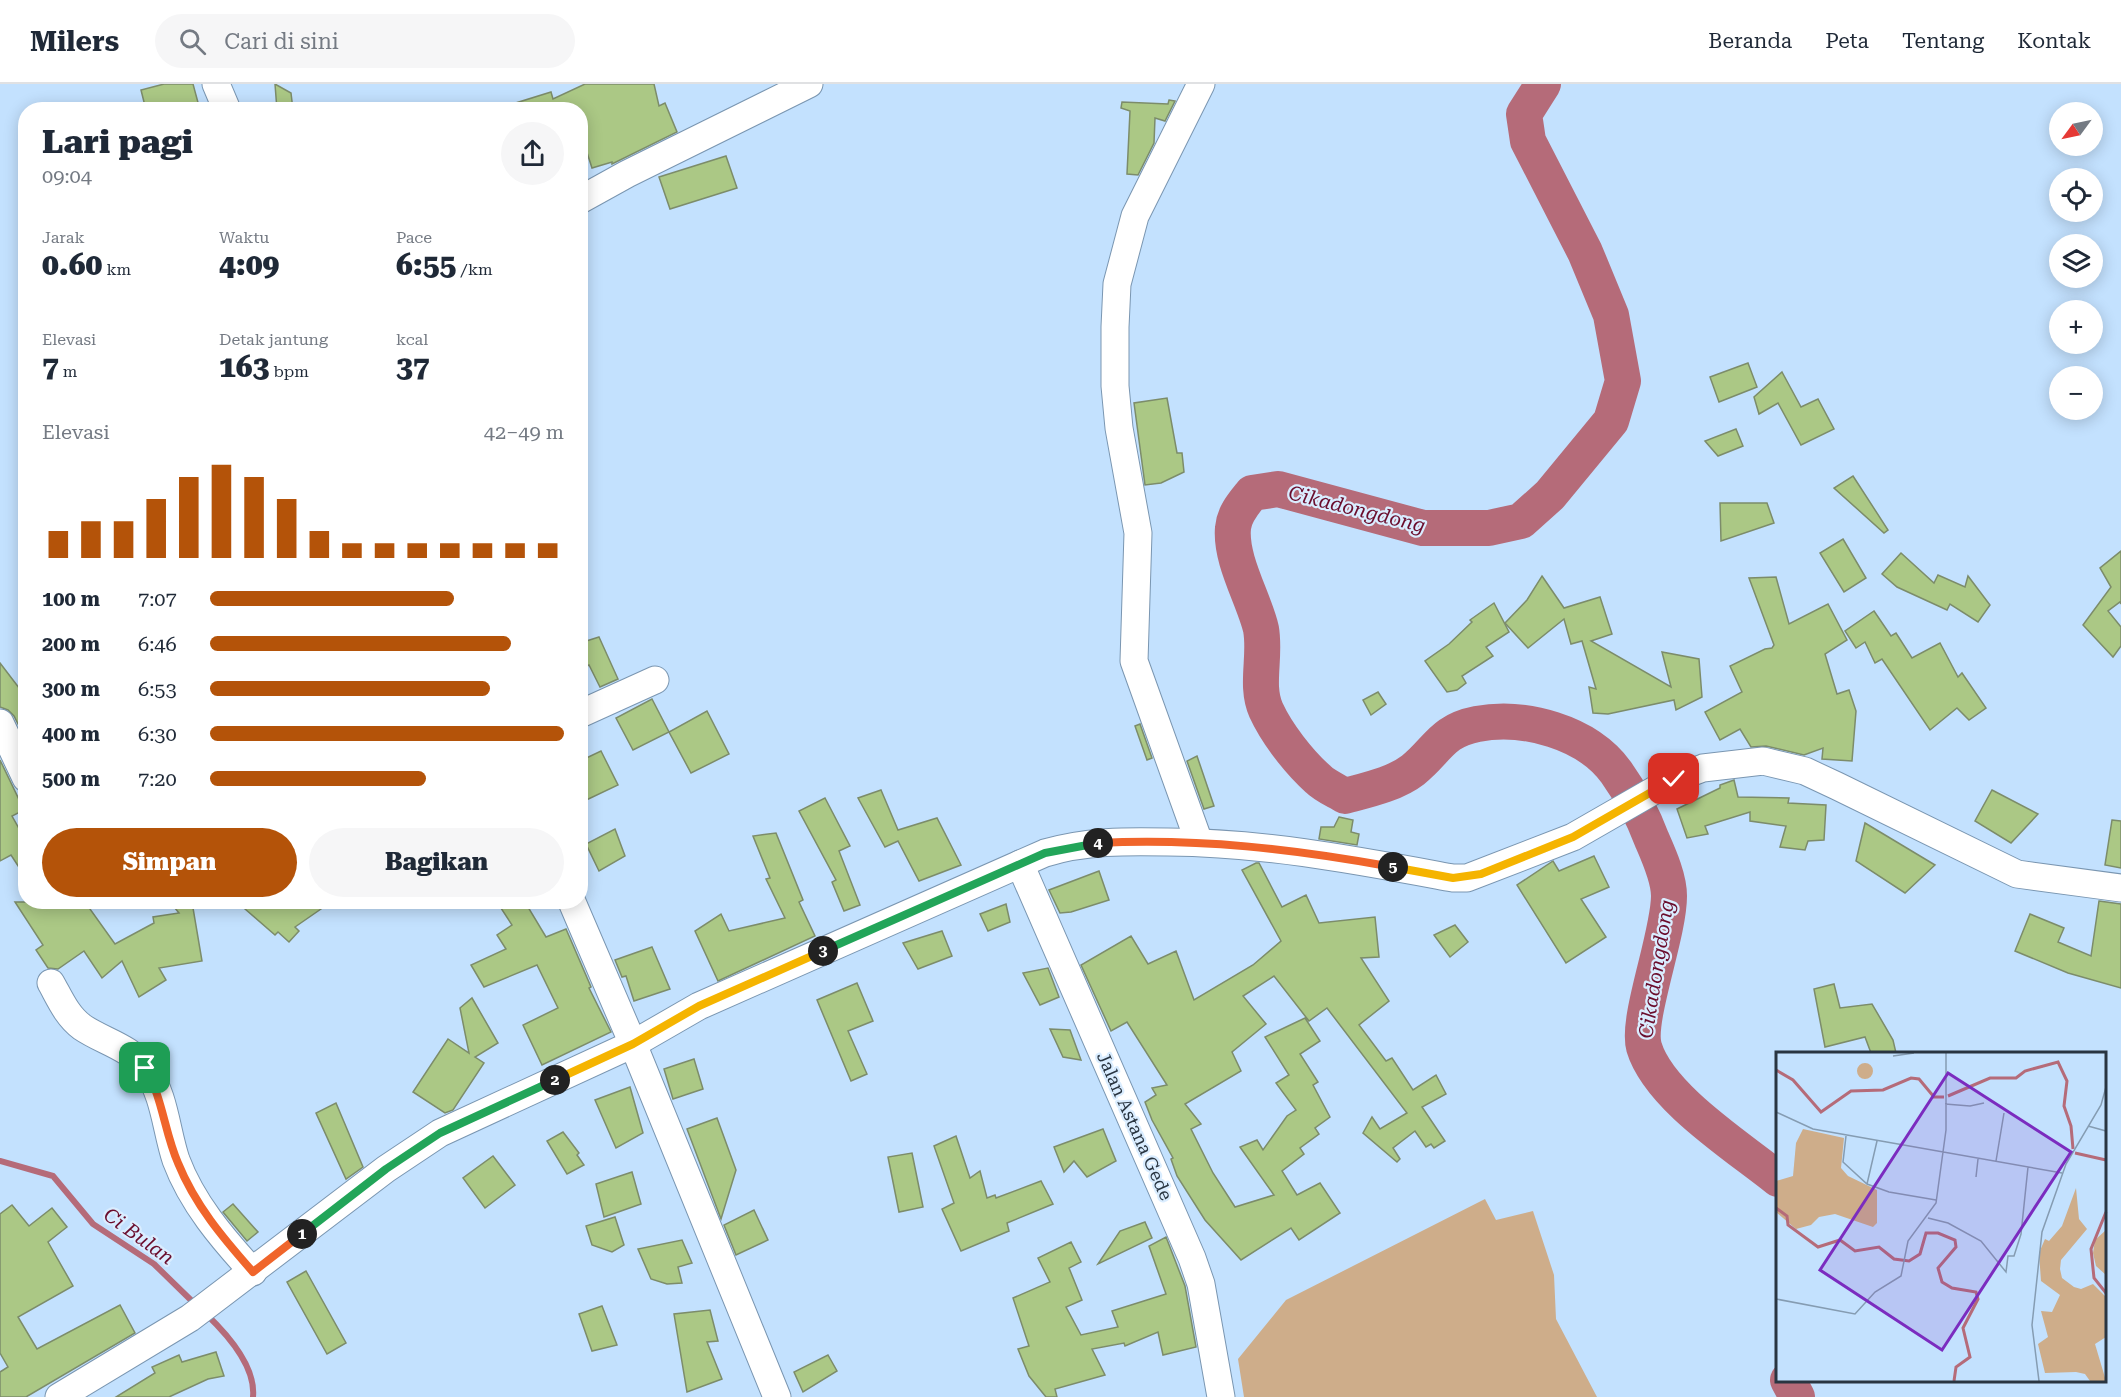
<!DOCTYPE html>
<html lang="id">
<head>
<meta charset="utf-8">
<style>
  body { margin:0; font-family:"Roboto Serif",serif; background:#f6f6f7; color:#1f2937; height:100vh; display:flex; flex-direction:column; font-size:22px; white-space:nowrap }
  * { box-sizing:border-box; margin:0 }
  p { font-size:20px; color:#747a83 }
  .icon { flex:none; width:33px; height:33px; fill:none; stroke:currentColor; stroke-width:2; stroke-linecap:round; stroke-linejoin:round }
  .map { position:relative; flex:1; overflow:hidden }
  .sheet { position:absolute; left:18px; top:18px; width:570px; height:807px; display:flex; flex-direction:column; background:#fff; border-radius:24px; box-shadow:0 3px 15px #0003 }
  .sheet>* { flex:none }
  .needle { width:39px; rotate:237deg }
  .controls { position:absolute; left:2049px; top:18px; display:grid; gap:12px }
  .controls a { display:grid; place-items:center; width:54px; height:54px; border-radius:50%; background:#fff; box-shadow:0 3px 15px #0003; font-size:30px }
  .pin { position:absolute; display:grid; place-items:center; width:51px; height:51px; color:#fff; margin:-26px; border-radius:12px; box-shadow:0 3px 9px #0006 }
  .km { position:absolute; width:30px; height:30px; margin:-15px; border-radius:50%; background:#222; color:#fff; font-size:16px; line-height:30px; text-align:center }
  .round { display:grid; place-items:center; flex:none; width:63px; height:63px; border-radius:32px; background:#f6f6f7 }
  .headline { display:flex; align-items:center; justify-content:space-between; height:102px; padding:0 24px }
  h1 { font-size:33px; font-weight:800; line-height:45px }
  .figures { display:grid; grid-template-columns:repeat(3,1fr); gap:9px; height:102px; padding:6px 24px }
  .figures div { display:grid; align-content:center }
  .figures b { font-size:30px; font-weight:800 }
  .figures small { font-size:16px; font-weight:400 }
  .figures p { font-size:16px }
  .chart { height:168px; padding:12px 24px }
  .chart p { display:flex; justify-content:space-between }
  .chart svg { width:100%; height:108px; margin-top:6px; stroke:#b45309; stroke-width:6 }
  .action { display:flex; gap:12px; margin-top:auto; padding:12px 24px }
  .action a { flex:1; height:69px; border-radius:36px; background:#b45309; color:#fff; font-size:24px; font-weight:800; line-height:69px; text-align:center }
  .action a+a { background:#f6f6f7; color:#1f2937 }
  ul { padding:0 24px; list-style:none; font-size:20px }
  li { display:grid; grid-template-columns:96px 72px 1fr; align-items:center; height:45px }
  li i { height:15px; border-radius:8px; background:#b45309 }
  header { display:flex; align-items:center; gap:36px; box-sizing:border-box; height:84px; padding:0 30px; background:#fff; border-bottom:2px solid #e0e1e3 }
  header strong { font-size:28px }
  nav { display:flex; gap:33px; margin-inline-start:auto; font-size:21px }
  .search { width:420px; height:54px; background:#f6f6f7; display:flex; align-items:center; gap:15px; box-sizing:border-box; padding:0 21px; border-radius:33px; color:#747a83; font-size:22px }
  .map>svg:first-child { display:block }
  .green { fill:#cead8a }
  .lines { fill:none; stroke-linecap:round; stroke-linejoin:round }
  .stream { stroke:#b56b79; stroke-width:6 }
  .river { stroke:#b56b79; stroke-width:36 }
  .building { fill:#abc885; stroke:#7c8c6a; stroke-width:1.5 }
  .minor-casing { stroke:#7a96b1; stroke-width:29 }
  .minor { stroke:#fff; stroke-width:27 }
  .split-1-casing { stroke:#fff; stroke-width:12 }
  .split-2-casing { stroke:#fff; stroke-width:12 }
  .split-3-casing { stroke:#fff; stroke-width:12 }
  .split-4-casing { stroke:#fff; stroke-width:12 }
  .split-5-casing { stroke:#fff; stroke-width:12 }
  .split-6-casing { stroke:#fff; stroke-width:12 }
  .split-1 { stroke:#f0652b; stroke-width:8 }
  .split-2 { stroke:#22a559; stroke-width:8 }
  .split-3 { stroke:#f5b400; stroke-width:8 }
  .split-4 { stroke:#22a559; stroke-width:8 }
  .split-5 { stroke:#f0652b; stroke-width:8 }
  .split-6 { stroke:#f5b400; stroke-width:8 }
  .labels { text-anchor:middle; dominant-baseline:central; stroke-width:4.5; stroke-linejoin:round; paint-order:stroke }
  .street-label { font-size:18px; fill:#293541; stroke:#daedff }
  .water-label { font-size:20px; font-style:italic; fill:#6a0d2d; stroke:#daedff }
  .inset-river { fill:none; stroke:#b56b79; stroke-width:3 }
  .inset-road { fill:none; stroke:#859cb2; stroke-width:1.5 }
  .view { fill:#7b2cbf; fill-opacity:0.15; stroke:#7b2cbf; stroke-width:3 }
  .inset-edge { fill:none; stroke:#293541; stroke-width:3 }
</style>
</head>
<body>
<header>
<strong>Milers</strong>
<div class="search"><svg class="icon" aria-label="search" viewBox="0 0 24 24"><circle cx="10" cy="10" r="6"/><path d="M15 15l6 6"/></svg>Cari di sini</div>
<nav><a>Beranda</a><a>Peta</a><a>Tentang</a><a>Kontak</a></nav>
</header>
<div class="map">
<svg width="2121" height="1313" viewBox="0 0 2121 1313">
  <rect width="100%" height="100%" fill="#c3e1fe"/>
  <polygon class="green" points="1485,1115 1496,1136 1533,1127 1554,1191 1556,1235 1597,1313 1244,1313 1238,1275 1286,1216"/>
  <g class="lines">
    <g class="stream">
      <polyline points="0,1077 53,1092 93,1140 154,1180 196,1221"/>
      <path d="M206 1230C227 1250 256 1282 253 1313"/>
    </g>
    <g class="river">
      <path d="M1543 0 1524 30 1528 57 1585 168 1611 231 1623 297 1611 337 1550 411 1521 437 1489 444H1423L1278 405 1252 409C1244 419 1234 430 1233 444 1230 476 1254 515 1261 545 1266 573 1255 601 1266 626 1277 650 1299 678 1318 695 1325 702 1337 707 1345 712 1367 706 1395 700 1413 686 1438 666 1441 647 1477 640 1524 631 1587 648 1616 688 1631 709 1643 732 1652 756 1659 772 1669 794 1669 812 1669 851 1636 935 1644 963 1659 1013 1737 1062 1778 1095"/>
      <polyline points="1788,1296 1797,1313"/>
    </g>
  </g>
  <g class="building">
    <polygon points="164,0 193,0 200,26 146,26 141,6"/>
    <polygon points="275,0 291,9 293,26 277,26"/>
    <polygon points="585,0 654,0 659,22 665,19 677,48 612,80 612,78 592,84 580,47 580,26 506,26 506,22 551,8 553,15"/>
    <polygon points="1169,16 1175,17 1165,37 1155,34 1154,59 1138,91 1127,90 1130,27 1121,24 1122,18 1168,20"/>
    <polygon points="726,72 737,104 670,125 659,93"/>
    <polygon points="1748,279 1757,303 1719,318 1710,293"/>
    <polygon points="1782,288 1801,323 1818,315 1834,345 1801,361 1778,319 1759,330 1754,313"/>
    <polygon points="1167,314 1177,369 1182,369 1184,388 1161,399 1145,401 1134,319"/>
    <polygon points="1736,345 1743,362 1718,372 1705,357"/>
    <polygon points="1853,392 1888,446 1884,449 1834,404"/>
    <polygon points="1720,419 1767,419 1774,439 1721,457"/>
    <polygon points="1843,455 1866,494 1844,508 1820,469"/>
    <polygon points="2121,467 2121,520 2120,518 2108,527 2121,543 2121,562 2113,573 2083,541 2111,503 2100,484"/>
    <polygon points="1901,469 1934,499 1938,491 1965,503 1968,492 1990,521 1978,538 1950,520 1947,526 1897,503 1882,490"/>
    <polygon points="1542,492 1564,524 1600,513 1612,550 1591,557 1671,603 1662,568 1699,575 1702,613 1676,626 1674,616 1608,630 1593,629 1589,603 1596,605 1582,557 1571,560 1564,535 1528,564 1505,539 1527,516"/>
    <polygon points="1776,493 1789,540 1828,520 1847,556 1825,570 1837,610 1849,606 1856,627 1852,677 1822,675 1823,664 1804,671 1766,662 1751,663 1740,645 1720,656 1705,628 1742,608 1730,582 1765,565 1772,564 1774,561 1749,494"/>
    <polygon points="1494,519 1509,548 1486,563 1493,572 1462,592 1466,599 1457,606 1447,608 1425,577 1449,560 1472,538 1470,536"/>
    <polygon points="1874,527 1891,552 1896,549 1912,574 1940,559 1958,593 1962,589 1986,624 1969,636 1957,624 1930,646 1882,575 1875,579 1865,558 1856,564 1845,547"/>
    <polygon points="599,553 618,595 600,603 589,581 580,585 580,559"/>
    <polygon points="0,579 26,613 26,656 14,632 8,626 0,623"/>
    <polygon points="1378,608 1386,620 1371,631 1363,616"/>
    <polygon points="652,615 669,648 633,666 616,634"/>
    <polygon points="707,627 729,670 691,689 669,648"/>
    <polygon points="1140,640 1152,674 1147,676 1135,642"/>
    <polygon points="601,667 618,701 580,719 580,677"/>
    <polygon points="1197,672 1214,722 1204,725 1187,677"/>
    <polygon points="0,676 24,726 12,732 26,757 26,794 11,771 0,777"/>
    <polygon points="1734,696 1738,713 1789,714 1788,719 1826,721 1824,756 1808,757 1805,766 1780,763 1786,742 1750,737 1750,728 1705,742 1708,750 1687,754 1677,725 1720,704 1720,701"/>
    <polygon points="881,706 898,746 937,734 961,781 919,797 898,757 885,763 858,714"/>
    <polygon points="1992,706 2038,730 2011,759 1975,737"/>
    <polygon points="825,714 850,762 839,767 860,821 844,827 832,798 836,796 799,727"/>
    <polygon points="1339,733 1353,736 1351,748 1359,750 1357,761 1319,755 1321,743 1334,743"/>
    <polygon points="2112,736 2121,737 2121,784 2105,781"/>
    <polygon points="1865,739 1935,781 1905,809 1856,777"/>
    <polygon points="615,745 625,772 599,787 586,760"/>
    <polygon points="776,749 803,816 799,818 815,852 718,897 695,847 721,830 729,847 785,834 766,795 770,794 753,752"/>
    <polygon points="1594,772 1609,803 1581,815 1606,853 1566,879 1517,801 1553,777 1559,787"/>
    <polygon points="1256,779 1259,779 1282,823 1306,811 1319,839 1375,833 1379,873 1361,874 1389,917 1359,941 1386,977 1392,974 1413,1006 1436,991 1446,1010 1422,1023 1445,1057 1434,1064 1431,1060 1426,1063 1415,1047 1393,1064 1400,1075 1397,1078 1363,1049 1372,1033 1380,1045 1407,1029 1327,924 1309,937 1274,892 1243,912 1266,940 1232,968 1241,987 1185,1020 1201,1040 1191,1045 1213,1089 1235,1123 1274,1111 1240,1063 1257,1056 1263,1066 1287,1032 1296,1026 1276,999 1289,991 1265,953 1305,934 1320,957 1300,970 1318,998 1313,1001 1330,1033 1315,1044 1319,1050 1300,1064 1304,1070 1282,1087 1297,1111 1320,1099 1340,1129 1299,1156 1291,1144 1241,1176 1205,1136 1177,1092 1171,1075 1173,1074 1152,1036 1145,1018 1156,1011 1152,1004 1167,1001 1127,938 1111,947 1081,881 1131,852 1148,880 1176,867 1194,916 1253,881 1281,857 1242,786"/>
    <polygon points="1099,787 1109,816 1071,828 1060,829 1049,806"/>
    <polygon points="2099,817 2121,820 2121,904 2068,889 2015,867 2030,830 2064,844 2058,858 2091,872"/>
    <polygon points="15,818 85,818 115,860 154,839 153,833 179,829 170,818 192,818 202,877 159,884 166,896 139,913 122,877 102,894 84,867 58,885 48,884 36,866 43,861"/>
    <polygon points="237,818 331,818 295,843 299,847 289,858 278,848 275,851"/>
    <polygon points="497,818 525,818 546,853 566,845 591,903 589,904 611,948 542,981 523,941 558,924 537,881 484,903 471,881 506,865 497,851 512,841"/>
    <polygon points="1006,820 1010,838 988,847 980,830"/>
    <polygon points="1455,841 1468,858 1450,873 1434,851"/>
    <polygon points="942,847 952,872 918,885 903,859"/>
    <polygon points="652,863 670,905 634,917 626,892 622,893 615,876"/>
    <polygon points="1048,884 1059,913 1040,921 1023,889"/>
    <polygon points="857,899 873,937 848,947 867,990 851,997 817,916"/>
    <polygon points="1834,900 1840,924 1872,920 1893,956 1896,969 1871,969 1865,953 1825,963 1814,905"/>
    <polygon points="472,914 498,959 475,973 484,979 453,1026 445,1029 413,1008 448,955 469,969 460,924"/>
    <polygon points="1050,945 1070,946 1081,976 1063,973"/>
    <polygon points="694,975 703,1005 673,1015 664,985"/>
    <polygon points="630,1003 643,1049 616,1064 595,1016"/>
    <polygon points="336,1019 363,1083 346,1095 316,1029"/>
    <polygon points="717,1034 736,1086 721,1135 687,1045"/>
    <polygon points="1103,1045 1116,1077 1087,1093 1074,1077 1064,1088 1054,1063"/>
    <polygon points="563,1048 579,1069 577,1071 584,1081 567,1090 547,1057"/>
    <polygon points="956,1052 970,1094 980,1087 987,1114 995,1111 996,1114 1041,1097 1053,1120 1007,1139 1009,1147 961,1167 942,1125 954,1119 934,1062"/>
    <polygon points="912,1069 923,1123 899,1128 888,1073"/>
    <polygon points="493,1072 515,1101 485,1124 463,1094"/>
    <polygon points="632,1088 641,1120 604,1133 596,1100"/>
    <polygon points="233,1120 258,1148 247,1157 223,1128"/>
    <polygon points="12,1121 29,1142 52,1124 67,1143 48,1158 73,1202 18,1233 37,1265 120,1221 135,1249 26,1313 0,1313 0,1288 8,1283 0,1269 0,1130"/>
    <polygon points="754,1126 768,1156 736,1171 724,1141"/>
    <polygon points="615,1133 624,1161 612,1168 592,1161 586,1142"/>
    <polygon points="1145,1138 1152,1154 1098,1180 1120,1147"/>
    <polygon points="1166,1153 1185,1202 1196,1263 1163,1271 1158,1248 1125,1262 1124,1259 1092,1265 1105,1291 1055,1305 1057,1313 1046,1313 1029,1292 1018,1265 1029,1262 1013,1214 1050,1198 1038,1174 1071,1158 1081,1178 1069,1184 1082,1216 1066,1223 1081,1251 1118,1243 1112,1227 1166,1210 1149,1162"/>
    <polygon points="682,1156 692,1179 678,1183 682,1199 667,1200 651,1195 638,1165"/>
    <polygon points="306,1187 346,1259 327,1270 287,1198"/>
    <polygon points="602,1222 617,1261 592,1267 579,1230"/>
    <polygon points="710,1226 718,1257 707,1258 722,1295 687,1308 674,1230"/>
    <polygon points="216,1268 224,1292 208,1295 169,1313 116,1313 155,1289 152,1283 179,1271 182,1278"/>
    <polygon points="828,1271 837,1287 803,1308 794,1288"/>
  </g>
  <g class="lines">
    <defs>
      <g id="minor">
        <polyline points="216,0 227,26"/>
        <polyline points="580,116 627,90 809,0"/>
        <polyline points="580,630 655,596"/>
        <polyline points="0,639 26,694"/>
        <polyline points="1199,758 1134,577 1138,449 1119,344 1115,302 1115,243 1117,200 1135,132 1201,0"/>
        <polyline points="1020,780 1192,1174 1201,1200 1221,1313"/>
        <polyline points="572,818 633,960 777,1313"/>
        <path d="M51 899C60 915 67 932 82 943 104 958 129 962 146 985 165 1012 166 1046 176 1076 192 1119 222 1154 253 1188"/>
        <path d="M59 1313 190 1234 386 1085 440 1049 633 960 699 922 1045 769C1085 757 1126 757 1168 758 1268 759 1355 776 1453 794H1467L1573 753 1674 695 1703 684 1763 677 1805 687 1837 702 2017 790 2121 804"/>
      </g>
    </defs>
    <use href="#minor" class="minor-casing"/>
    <use href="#minor" class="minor"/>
  </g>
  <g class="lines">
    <defs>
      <path id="split-1" d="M145 984C163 1014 164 1047 178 1079 195 1121 223 1154 253 1188L302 1150"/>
      <polyline id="split-2" points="302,1150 386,1085 440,1049 555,996"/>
      <polyline id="split-3" points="555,996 633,960 699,922 823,867"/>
      <polyline id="split-4" points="823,867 1045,769 1098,759"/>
      <path id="split-5" d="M1098 759C1199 754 1294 765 1393 783"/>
      <polyline id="split-6" points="1393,783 1453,794 1481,790 1573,753 1674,695"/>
    </defs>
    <use href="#split-1" class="split-1-casing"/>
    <use href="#split-2" class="split-2-casing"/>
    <use href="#split-3" class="split-3-casing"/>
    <use href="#split-4" class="split-4-casing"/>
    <use href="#split-5" class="split-5-casing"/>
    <use href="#split-6" class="split-6-casing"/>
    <use href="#split-1" class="split-1"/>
    <use href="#split-2" class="split-2"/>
    <use href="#split-3" class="split-3"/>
    <use href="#split-4" class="split-4"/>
    <use href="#split-5" class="split-5"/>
    <use href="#split-6" class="split-6"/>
  </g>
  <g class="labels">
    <g class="street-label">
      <text transform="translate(1135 1042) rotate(66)">Jalan Astana Gede</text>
    </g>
    <g class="water-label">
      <text transform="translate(1357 425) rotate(14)">Cikadongdong</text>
      <text transform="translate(1656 885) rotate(-81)">Cikadongdong</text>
      <text transform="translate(139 1152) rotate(36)">Ci Bulan</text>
    </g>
  </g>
  <g transform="translate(1776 968)">
    <rect width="330" height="330" fill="#c3e1fe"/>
    <path d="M81 19a8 8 0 1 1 16 0a8 8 0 1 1-16 0ZM27 77 68 86 65 116 72 124 101 138V171L97 175 59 162 43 165 35 173 20 177 0 160V129L17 124 20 91ZM300 136 303 167 311 177 285 208 284 217 286 226 298 235 305 237 317 232 330 245V285L319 292 330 329H314L309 322 300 320 269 321 262 292 272 285 265 259 276 260 284 243 265 229 263 201 269 187 273 189 286 174ZM330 178V223L320 214 317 201 319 188Z" fill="#cead8a"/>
    <path class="inset-river" d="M0 18 17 28 45 60 75 39 107 38 135 26 143 27 158 45H168M172 44 214 26H240L249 19 282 10 291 29 288 54 295 74 297 97M299 101 330 108M0 156 11 164 12 173 42 195 64 188 79 199 103 195 118 207 133 209 144 202 150 181H162L179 188 180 195 162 216 166 230 176 236 200 240 202 247 187 276 194 305 180 315 178 329M330 160 315 197 318 226 330 241"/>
    <path class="inset-road" d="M117 4 138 1M169 52 194 54 208 51M0 60 37 77 286 121M312 74 330 79M70 84 67 110 91 132 113 140 160 148M220 109 228 61M200 125 202 107M91 132 101 89M152 166 172 171 205 189 230 220 232 204H238L245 182 252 115M0 247 79 262 99 240 125 224 132 189 160 151 170 78V1M263 329 256 273 266 180 290 112 325 53 330 35"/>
    <path class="view" d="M172 21 295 100 166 298 44 218Z"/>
    <rect width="330" height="330" class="inset-edge"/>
  </g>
</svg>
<div class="controls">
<a><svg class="needle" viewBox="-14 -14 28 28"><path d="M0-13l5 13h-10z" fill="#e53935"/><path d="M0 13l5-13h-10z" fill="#747a83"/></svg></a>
<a><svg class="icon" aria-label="locate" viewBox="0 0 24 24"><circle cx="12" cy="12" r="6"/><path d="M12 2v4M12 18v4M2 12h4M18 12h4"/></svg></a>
<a><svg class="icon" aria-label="layers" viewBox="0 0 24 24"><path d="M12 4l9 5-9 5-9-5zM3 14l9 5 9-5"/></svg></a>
<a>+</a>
<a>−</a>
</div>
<div class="pin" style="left:145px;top:984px;background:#1e9e55"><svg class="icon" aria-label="arrive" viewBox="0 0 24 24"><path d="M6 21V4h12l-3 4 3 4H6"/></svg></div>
<div class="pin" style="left:1674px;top:695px;background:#d93025"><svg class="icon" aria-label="check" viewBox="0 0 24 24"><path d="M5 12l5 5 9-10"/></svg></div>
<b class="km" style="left:302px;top:1150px">1</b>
<b class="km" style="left:555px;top:996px">2</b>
<b class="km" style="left:823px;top:867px">3</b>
<b class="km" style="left:1098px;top:759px">4</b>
<b class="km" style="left:1393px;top:783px">5</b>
<section class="sheet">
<div class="headline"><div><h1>Lari pagi</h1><p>09:04</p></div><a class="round"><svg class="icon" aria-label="share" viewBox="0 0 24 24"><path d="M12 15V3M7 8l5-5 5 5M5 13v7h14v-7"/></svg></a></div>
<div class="figures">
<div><p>Jarak</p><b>0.60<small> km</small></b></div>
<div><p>Waktu</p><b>4:09</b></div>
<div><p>Pace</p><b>6:55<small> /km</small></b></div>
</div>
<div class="figures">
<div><p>Elevasi</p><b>7<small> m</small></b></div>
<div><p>Detak jantung</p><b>163<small> bpm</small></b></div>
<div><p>kcal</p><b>37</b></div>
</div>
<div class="chart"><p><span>Elevasi</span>42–49 m</p>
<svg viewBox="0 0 160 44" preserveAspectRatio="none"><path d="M5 44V33M15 44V29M25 44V29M35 44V20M45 44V11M55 44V6M65 44V11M75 44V20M85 44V33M95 44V38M105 44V38M115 44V38M125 44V38M135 44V38M145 44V38M155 44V38"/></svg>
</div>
<ul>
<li><b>100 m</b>7:07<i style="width:69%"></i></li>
<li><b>200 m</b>6:46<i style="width:85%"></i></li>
<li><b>300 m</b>6:53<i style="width:79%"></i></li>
<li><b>400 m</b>6:30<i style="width:100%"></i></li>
<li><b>500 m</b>7:20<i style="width:61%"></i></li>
</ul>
<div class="action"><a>Simpan</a><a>Bagikan</a></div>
</section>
</div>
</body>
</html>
